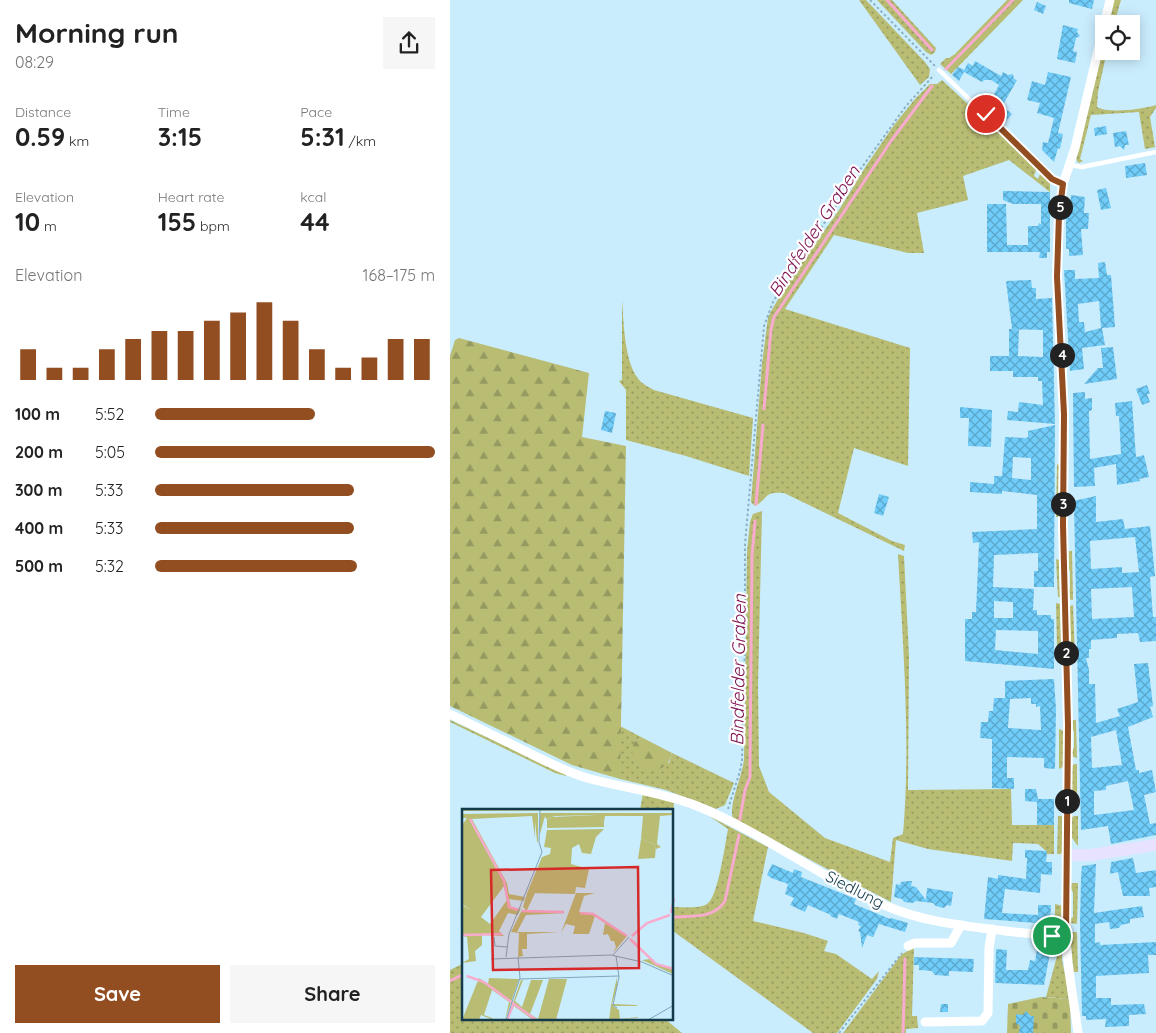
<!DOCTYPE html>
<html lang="en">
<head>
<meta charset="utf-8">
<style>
  body { margin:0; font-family:Quicksand,sans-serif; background:#f6f6f6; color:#222; height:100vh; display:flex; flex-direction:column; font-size:19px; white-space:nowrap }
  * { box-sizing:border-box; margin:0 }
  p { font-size:16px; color:#767676 }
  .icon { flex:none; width:28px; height:28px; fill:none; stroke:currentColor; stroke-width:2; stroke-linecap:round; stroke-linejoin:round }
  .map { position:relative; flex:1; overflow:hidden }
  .details { display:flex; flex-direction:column; background:#fff; width:450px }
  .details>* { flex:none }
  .buttons { position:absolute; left:645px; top:15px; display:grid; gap:10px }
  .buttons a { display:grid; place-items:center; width:45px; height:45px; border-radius:0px; background:#fff; box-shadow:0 2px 12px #0003; font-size:25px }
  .pin { position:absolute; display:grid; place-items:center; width:42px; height:42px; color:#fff; margin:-21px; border:2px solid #fff; border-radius:50%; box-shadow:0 1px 5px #0007 }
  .km { position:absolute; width:25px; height:25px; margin:-12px; border-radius:50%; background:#222; color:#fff; font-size:14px; line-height:25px; text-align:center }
  .round { display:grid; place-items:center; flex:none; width:52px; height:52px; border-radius:0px; background:#f6f6f6 }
  .overview { display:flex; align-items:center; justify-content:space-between; height:85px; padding:0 15px }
  h1 { font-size:28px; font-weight:700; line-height:38px }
  .metrics { display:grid; grid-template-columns:repeat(3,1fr); gap:8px; height:85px; padding:5px 15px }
  .metrics div { display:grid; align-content:center }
  .metrics b { font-size:25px; font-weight:700 }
  .metrics small { font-size:14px; font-weight:400 }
  .metrics p { font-size:14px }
  .chart { height:140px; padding:10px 15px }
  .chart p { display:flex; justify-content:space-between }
  .chart svg { width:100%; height:90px; margin-top:5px; stroke:#924d21; stroke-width:6 }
  .button { display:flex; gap:10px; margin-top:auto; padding:10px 15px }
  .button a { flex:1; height:58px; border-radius:0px; background:#924d21; color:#fff; font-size:20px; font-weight:700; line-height:58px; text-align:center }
  .button a+a { background:#f6f6f6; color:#222 }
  ul { padding:0 15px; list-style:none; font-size:16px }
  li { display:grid; grid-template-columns:80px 60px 1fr; align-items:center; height:38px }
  li i { height:12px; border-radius:6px; background:#924d21 }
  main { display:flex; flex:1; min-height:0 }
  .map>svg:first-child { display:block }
  .grass { fill:url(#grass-dots) }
  .forest { fill:url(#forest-firs) }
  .cemetery { fill:url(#cemetery-stones) }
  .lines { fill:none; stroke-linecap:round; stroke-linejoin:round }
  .stream { stroke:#f7abcd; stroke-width:3 }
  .building { fill:url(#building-cross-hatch); fill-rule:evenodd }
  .path { stroke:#8bb0c1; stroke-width:2; stroke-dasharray:2.5 2.5; stroke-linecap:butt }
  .lane { stroke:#fff; stroke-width:4.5 }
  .street { stroke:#fff; stroke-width:9 }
  .secondary { stroke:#e7e3fe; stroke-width:12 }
  .route-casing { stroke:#fff; stroke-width:10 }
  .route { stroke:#924d21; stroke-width:6 }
  .labels { text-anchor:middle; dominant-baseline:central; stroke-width:4.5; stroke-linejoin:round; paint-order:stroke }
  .street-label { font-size:16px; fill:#123a4b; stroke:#fff }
  .water-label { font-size:18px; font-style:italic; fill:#7e1152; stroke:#fff }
  .inset-river { fill:none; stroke:#f7abcd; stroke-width:2.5 }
  .inset-road { fill:none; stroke:#80a5b6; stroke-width:1 }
  .view { fill:#d62828; fill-opacity:0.15; stroke:#d62828; stroke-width:2.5 }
  .inset-edge { fill:none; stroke:#123a4b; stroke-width:2.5 }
</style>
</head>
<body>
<main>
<section class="details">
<div class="overview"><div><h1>Morning run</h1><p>08:29</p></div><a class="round"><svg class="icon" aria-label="share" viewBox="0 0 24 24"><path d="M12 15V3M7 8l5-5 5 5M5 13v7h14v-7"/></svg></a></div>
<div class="metrics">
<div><p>Distance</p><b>0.59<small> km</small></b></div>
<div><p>Time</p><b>3:15</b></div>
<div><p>Pace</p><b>5:31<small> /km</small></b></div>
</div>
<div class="metrics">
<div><p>Elevation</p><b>10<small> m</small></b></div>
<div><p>Heart rate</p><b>155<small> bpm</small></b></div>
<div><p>kcal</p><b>44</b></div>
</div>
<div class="chart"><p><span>Elevation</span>168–175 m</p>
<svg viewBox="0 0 160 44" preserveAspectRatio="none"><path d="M5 44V29M15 44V38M25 44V38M35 44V29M45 44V24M55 44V20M65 44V20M75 44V15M85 44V11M95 44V6M105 44V15M115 44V29M125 44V38M135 44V33M145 44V24M155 44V24"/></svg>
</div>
<ul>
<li><b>100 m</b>5:52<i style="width:57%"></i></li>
<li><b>200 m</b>5:05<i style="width:100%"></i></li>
<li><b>300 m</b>5:33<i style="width:71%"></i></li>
<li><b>400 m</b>5:33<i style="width:71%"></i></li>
<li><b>500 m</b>5:32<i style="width:72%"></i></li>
</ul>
<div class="button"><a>Save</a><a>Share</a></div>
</section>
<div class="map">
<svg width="706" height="1033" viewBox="0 0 706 1033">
  <defs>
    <pattern id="grass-dots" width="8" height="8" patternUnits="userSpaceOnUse" patternTransform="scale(1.25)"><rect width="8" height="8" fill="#b9bc73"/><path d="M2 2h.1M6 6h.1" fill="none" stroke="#959a60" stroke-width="1.8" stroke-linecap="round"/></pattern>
    <pattern id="forest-firs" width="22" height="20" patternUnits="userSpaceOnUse" patternTransform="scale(1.25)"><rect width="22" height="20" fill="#b9bc73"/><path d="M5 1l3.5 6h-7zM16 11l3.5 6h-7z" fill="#959a60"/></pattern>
    <pattern id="cemetery-stones" width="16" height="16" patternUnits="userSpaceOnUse" patternTransform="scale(1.25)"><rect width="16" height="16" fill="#b9bc73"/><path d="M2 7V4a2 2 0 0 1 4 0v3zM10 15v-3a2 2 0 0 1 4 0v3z" fill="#959a60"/></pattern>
    <pattern id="building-cross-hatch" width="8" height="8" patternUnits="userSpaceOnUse" patternTransform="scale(1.25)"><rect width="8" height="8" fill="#70ccf8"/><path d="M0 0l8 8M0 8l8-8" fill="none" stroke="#5ba7cb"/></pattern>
  </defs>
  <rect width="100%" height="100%" fill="#caedfe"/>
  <g class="grass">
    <polygon points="409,0 416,0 475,62 480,69 479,77 470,85"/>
    <polygon points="427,0 442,0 486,48 485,52 481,55 476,52"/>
    <polygon points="557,0 573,0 501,74 490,64 496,58 499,58 505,54"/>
    <polygon points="664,0 671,0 664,24 658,24"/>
    <path d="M654 41V51H657L648 92 647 107C659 114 693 109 706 105V108L700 117 705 147 695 149 689 112 641 115 630 159 633 161 629 163 627 161 626 157Z"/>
    <path d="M492 80 587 168 584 176 588 179 590 174 600 183V192L559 160 513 176 518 200 467 213 474 253H458L384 235 335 309 460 348 458 466 404 448 388 513 442 541 455 545 454 551 334 493C312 491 320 498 305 506L301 502 312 364 318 317 337 283 389 210 416 166 444 125 465 99 480 84H487Z"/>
    <path d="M172 300C174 324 174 365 191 382 195 385 200 388 204 390L303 418 299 476 236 456 176 440V390L169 381 172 380Z"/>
    <polygon points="607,464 609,465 609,517 606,517"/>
    <path d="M312 511 308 685 309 766 319 792 375 838 440 862 443 838 453 834C461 741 453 647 448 554L454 556 459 656 458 790 561 789 562 825H604V854H596V851L588 844 563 843 562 861 478 849 446 840 441 902 379 870 283 818C278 807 293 774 294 759L297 552 300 522 303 514Z"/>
    <polygon points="619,551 622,551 623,600 618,599 618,590 620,587 620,571 617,569 617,553"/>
    <polygon points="606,559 609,560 610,597 608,597"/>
    <polygon points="606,603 610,604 611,645 607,647"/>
    <polygon points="623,605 625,657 622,658 620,656 618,607"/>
    <polygon points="0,720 116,774 116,776 105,773 0,722"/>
    <polygon points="623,720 626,720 627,758 621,756 621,751 624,748 624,731 621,729 621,722"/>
    <polygon points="170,726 193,738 184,742 219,763 222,753 284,783 275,805 266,809 216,790 170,779"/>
    <polygon points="609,729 614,731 613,767 609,769"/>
    <polygon points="624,764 627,764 627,809 621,808 622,766"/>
    <polygon points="193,793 224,803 223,813 222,810 190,810"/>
    <path d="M259 816 318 847 303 921 354 933 378 941 374 951 386 954 422 979 429 971 427 979 387 1033H363L223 931V907C232 907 249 909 257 904 268 897 275 844 278 829Z"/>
    <polygon points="608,816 613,816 613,854 607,854"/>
    <polygon points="624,816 628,816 628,846 622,838 621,818"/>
    <polygon points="623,883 628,883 627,924 620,923 620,919 623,917 623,892 620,888 620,884"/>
    <polygon points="605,904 613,906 612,924 605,931"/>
    <polygon points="621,932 627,932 628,972 623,972 620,933"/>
    <polygon points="610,945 612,947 612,960 620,999 596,997"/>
    <polygon points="464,947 462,1016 467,1016 468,1028 456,1029 456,1033 393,1033 451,955"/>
    <polygon points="14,963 14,1019 215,1019 232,1033 0,1033 0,970"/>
  </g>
  <g class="forest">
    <polygon points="9,338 139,373 132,437 176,446 170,779 122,765 0,706 0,356 5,340"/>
    <path d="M193 738 222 753C217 771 208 770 191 769 183 761 180 754 184 742Z"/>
  </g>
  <polygon class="cemetery" points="591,997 620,999 621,1033 557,1033 558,1004"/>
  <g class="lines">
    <g class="stream">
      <polyline points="437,0 482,50"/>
      <polyline points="496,69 563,0"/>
      <polyline points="314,409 321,329 324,317 441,141 482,86"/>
      <polyline points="306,504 313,425"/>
      <polyline points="290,819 295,790 300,777 300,765 302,556 305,521"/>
      <path d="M222 917C241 916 264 919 275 901L289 835"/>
      <polyline points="0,981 14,974"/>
      <polyline points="453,1033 455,959"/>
    </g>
  </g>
  <g class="building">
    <polygon points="619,0 644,0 642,9 619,3"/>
    <polygon points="587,2 596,6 593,14 584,10"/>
    <polygon points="613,25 628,29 627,32 630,36 626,38 623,51 627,52 625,63 607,59"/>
    <polygon points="525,61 551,76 553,72 558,75 563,74 564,79 567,80 554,103 543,96 549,85 541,80 534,80 532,82 514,72 509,81 502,75 508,67 514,70 518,63 523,66"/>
    <polygon points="598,72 621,77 608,133 613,134 610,149 608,148 604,162 592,150 593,142 598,143 604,118 587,113 590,103 577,100 582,81 595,85"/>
    <polygon points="551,105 562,114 555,122 544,113"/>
    <polygon points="656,126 657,134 645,136 644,128"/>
    <polygon points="676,131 679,145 675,145 674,150 670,146 665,147 663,133"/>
    <polygon points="695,163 697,175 676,178 675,166"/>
    <polygon points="656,188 661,208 651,210 647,190"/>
    <polygon points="553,191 600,192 600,252 597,252 597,258 589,258 590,252 537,252 537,204 556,204 557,245 578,245 578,226 588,226 589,223 591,224 591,204 563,204 553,200"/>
    <polygon points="621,195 635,197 634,213 639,213 638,229 631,229 633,255 619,256 619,249 616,249 616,214 619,214"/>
    <path d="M655 262 657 275H661L665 327 652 328 655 345 632 348 634 369 620 371 614 270H625V279L649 278 648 263ZM649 301 651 328 635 332 634 322H629L628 304Z"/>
    <polygon points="581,280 582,288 586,288 586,299 602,298 605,424 557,420 558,411 568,412 569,402 593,405 592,381 588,381 588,377 563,377 563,371 540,371 540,356 559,356 559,329 569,329 568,356 593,357 593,330 562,329 556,281"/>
    <polygon points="663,347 667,379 634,384 648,368 653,368 651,348"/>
    <polygon points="697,385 700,394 697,394 700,402 692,405 686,389"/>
    <polygon points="635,392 635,399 642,398 642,410 639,411 640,459 671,454 669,416 666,416 665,403 682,401 686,457 694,455 699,477 689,479 690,481 667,485 666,464 644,468 645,486 624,487 623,393"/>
    <polygon points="510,407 542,410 541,447 518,446 519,418 510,418"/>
    <polygon points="155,411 166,413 162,433 151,430"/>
    <path d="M605 425 604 587H584V571H588V553L544 555 543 587 584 589 583 610H587V615H601V619H604V669L515 661V619H522V612H526L529 542 523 543 522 532 587 529V495L552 491V494L520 492V482L544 484V476H552L555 437 576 438 578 437V431ZM563 457 581 458V480L562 478ZM544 601 563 602V618H544ZM546 630 588 631V654L545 650Z"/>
    <polygon points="429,494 439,497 433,516 424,513"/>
    <path d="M646 496V522L673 519 675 529 700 526 705 576 700 577 703 617H706V641L690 642 688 633 667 634V638L641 640V649H639V658H636L639 670V684H645L646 723 670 716 667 709 688 702 684 664 698 663 703 706 700 707 703 717 678 727 686 770H689V773L702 770 706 792 694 795 700 824 706 823V835L661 844 658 826 631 830 624 505 623 501ZM685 537 689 572 672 573V567L641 569 640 541ZM682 587 684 617 642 619 641 589ZM666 730 672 765 642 768 641 737ZM678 781 684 810 644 815V791L656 790V786Z"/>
    <path d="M604 679 606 709 605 769 594 768V758L557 757V778H564V789L542 788V739L530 738 531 722H538L539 711H543L544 698H555V681ZM581 698V704H586V707L590 706 591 730 558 728 560 699Z"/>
    <polygon points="575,789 586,789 588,799 604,799 604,825 587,825 587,802 575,801"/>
    <polygon points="575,850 597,851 596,862 602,862 602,875 591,874 590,893 555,889 552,913 588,915 588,905 601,905 600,924 534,919 538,877 548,879 548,875 576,879 577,858 575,858"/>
    <polygon points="683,858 686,873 706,870 706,887 699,888 700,896 673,896 668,872 660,874 661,862"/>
    <polygon points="322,864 343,873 344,869 352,872 351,877 406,899 404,904 440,919 441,918 458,923 455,932 429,924 423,937 417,935 412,948 410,932 408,931 411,926 408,925 409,922 389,914 387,919 380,916 381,915 358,905 355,912 340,905 344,898 335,894 338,884 321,878 317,875"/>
    <polygon points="646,864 644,913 692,906 694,917 680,919 680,923 671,925 669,928 660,929 659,922 645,924 645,943 650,942 650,945 706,942 706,955 698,955 699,973 646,976 646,998 661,998 661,1005 694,1004 696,1014 679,1015 679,1026 655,1027 656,1019 636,1020 636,1016 632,1016 630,924 631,877 632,866"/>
    <polygon points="457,881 462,881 461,886 466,887 476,900 477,888 503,892 501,906 497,905 494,908 486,906 483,903 466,901 463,903 454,902 452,899 444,897 446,884 450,885 451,882"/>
    <polygon points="546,949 557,950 556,970 578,970 580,960 585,961 587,950 600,953 594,985 545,983"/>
    <polygon points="464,957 524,959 523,972 499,971 499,976 485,975 482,971 469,970 469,965 464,965"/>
    <polygon points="491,1004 498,1004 498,1012 490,1012"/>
    <polygon points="576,1011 581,1016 584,1016 583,1033 569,1033 570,1025 566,1024 566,1014 573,1015"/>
  </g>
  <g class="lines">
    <g class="path">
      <polyline points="420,0 485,66"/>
      <polyline points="278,809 290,771 292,760 295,641 295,544 314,326 323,302 335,282 407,174 456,106 484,75"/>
      <polyline points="389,1033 452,953"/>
    </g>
    <g class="lane">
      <polyline points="489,70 602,179 613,184"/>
      <polyline points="620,165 632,167 706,152"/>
    </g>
    <g class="street">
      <path d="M0 714C24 726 47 737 71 749 93 760 114 771 137 778 173 788 211 792 247 806 312 832 369 877 434 905 472 922 515 926 555 931 575 933 595 936 616 936"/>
      <polyline points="458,946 465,943 501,943 511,925"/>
      <polyline points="475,1022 532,1021 538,1013 539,948 542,929"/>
      <path d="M628 1033C624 1001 617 968 616 936L618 725 613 525 614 414 607 277 609 215 613 184 625 148 660 0"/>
    </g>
    <polyline class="secondary" points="617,855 641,855 706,845"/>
  </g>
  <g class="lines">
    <defs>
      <polyline id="route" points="536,114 602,179 613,184 609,215 607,277 614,414 613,525 618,725 616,936 602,936"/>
    </defs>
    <use href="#route" class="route-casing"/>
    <use href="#route" class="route"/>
  </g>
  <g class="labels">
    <g class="street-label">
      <text transform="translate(405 889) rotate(27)">Siedlung</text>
    </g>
    <g class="water-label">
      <text transform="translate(364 231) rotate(-57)">Bindfelder Graben</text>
      <text transform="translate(288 670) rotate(-89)">Bindfelder Graben</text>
    </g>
  </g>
  <g transform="translate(12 809)">
    <rect width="211" height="211" fill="#caedfe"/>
    <path d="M0 0H211L212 1 0 2ZM76 4V34L80 40 75 32 73 12V29L70 7 10 10 45 74 47 85 63 88 62 92 47 90 49 98 58 100 60 97 56 106 46 104 37 122 42 127 20 126V136L13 142 14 152 0 154 7 150 5 128 0 127V96L9 101 0 95V16L5 9H0V5ZM42 77 45 91 28 115 19 108ZM78 4H211V6L198 7 195 35 199 38 194 40V36L179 30 181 7H143L142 13 134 6 93 7 84 10 83 7 78 25ZM65 84H73L65 101 104 104 64 106 55 123H98L65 125V140H60L61 147 56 148 57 124 49 123 60 101H64L61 98ZM114 84H133L122 87 117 103 133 105 165 127 151 144 154 138 152 132H149L146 125 141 126 143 114 133 107 127 125H111L113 117 104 115 99 124ZM169 129 195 155 211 159V165L180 151 188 150ZM155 168V178L150 195 175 196 176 209 147 211 149 196ZM151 197H175L176 208 158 210 157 201ZM17 169 26 175 27 169 57 170 43 211 47 193 30 181 22 206 30 209 31 211 19 206 17 211H0ZM87 170H105L94 211H71L52 197 45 211 59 171H81L68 205 76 210ZM61 171H69L60 198 53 192Z" fill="#b9bc73" fill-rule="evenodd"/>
    <path d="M135 6 142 13V18L85 19V10L90 8ZM142 20 134 28 129 45 120 44 117 35 110 39 109 55 127 60 123 79 114 78 113 85 65 84 80 48 88 45 89 39 82 38 85 21ZM179 30 194 36 193 49 176 50Z" fill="#b9bc73"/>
    <path class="inset-river" d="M8 10 42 72 47 98 57 101M60 102 102 103M118 104 131 105 165 127M209 104 212 89M0 126 40 125M170 127 185 114 208 106M168 130 194 155 212 160M5 167 22 173 74 211M45 211 51 196"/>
    <path class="inset-road" d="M32 128 33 137 45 138M151 146 167 128M154 147 157 168 151 196 155 199M44 148 47 125 80 43 77 33 78 0M29 150 149 146 180 153 212 167M58 170 157 167M44 211 58 169 56 148M186 211 212 196"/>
    <path class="view" d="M176 58 177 159 31 161 29 61Z"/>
    <rect width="211" height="211" class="inset-edge"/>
  </g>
</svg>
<div class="buttons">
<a><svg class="icon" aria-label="locate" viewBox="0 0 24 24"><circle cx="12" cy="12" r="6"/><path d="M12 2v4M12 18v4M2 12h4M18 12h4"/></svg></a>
</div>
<div class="pin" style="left:602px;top:936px;background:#1e9e55"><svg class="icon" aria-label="arrive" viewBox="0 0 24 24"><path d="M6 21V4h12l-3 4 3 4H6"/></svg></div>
<div class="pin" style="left:536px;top:114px;background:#d93025"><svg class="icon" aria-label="check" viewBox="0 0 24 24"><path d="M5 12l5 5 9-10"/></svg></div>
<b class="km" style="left:617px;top:801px">1</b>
<b class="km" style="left:616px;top:653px">2</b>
<b class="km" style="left:613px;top:504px">3</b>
<b class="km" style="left:612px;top:355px">4</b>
<b class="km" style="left:610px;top:207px">5</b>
</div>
</main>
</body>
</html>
